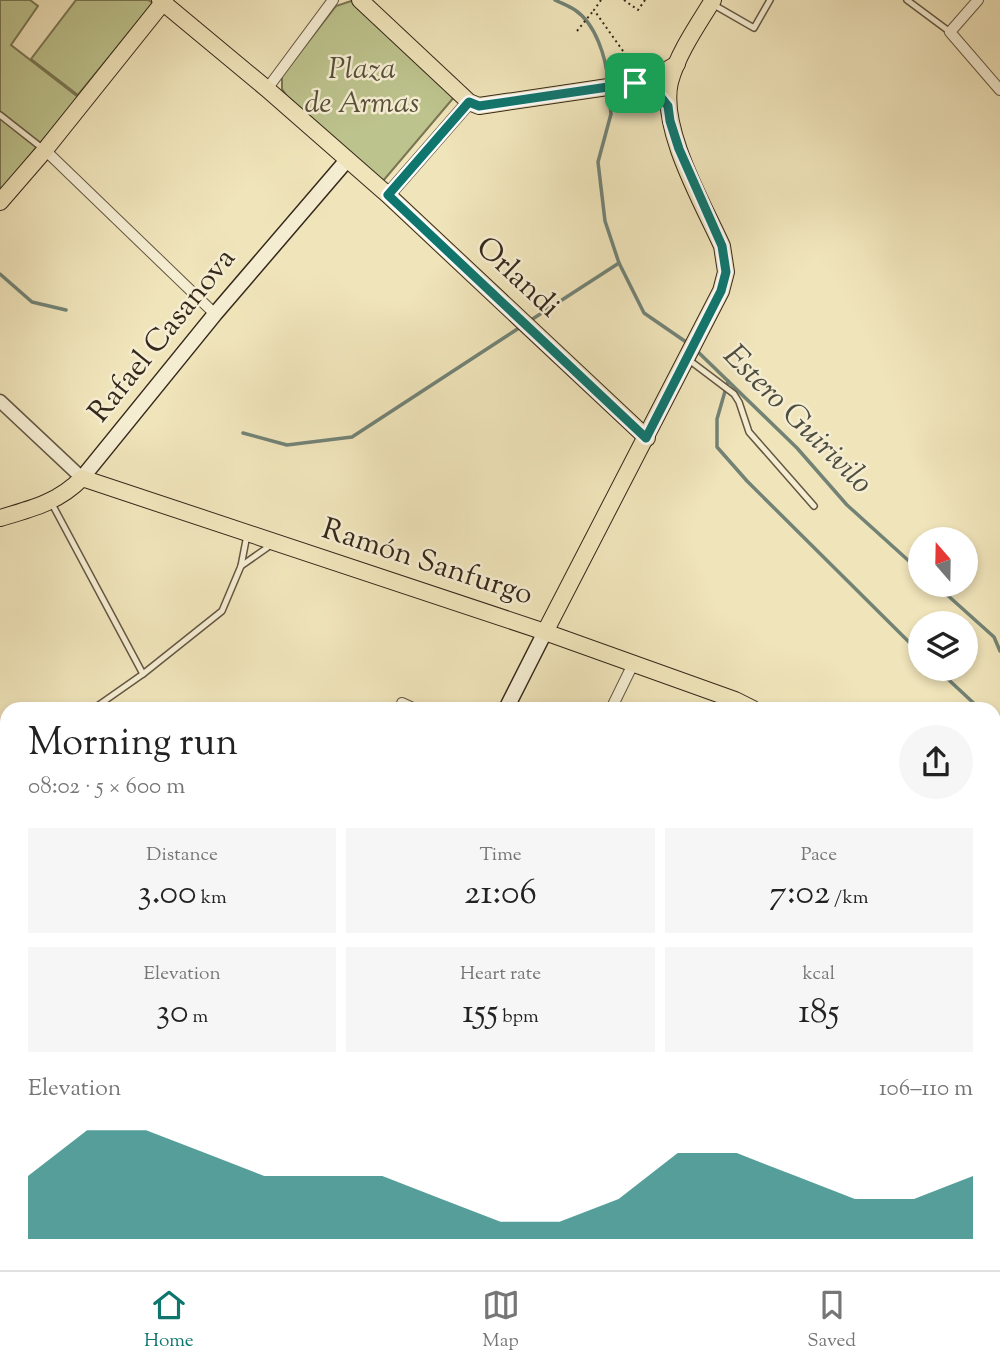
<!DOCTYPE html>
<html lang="en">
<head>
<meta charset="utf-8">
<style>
  body { margin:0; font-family:"Sorts Mill Goudy",serif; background:#f6f6f6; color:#222; height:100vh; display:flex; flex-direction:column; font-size:26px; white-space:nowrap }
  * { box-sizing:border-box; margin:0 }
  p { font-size:23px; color:#767676 }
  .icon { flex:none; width:38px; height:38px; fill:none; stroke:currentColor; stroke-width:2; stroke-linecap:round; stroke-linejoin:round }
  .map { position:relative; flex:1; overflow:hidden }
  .panel { position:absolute; left:0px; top:702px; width:1001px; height:569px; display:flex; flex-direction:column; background:#fff; border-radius:21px 21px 0 0; box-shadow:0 4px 10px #0003 }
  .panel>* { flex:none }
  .needle { width:46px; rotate:340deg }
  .fabs { position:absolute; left:908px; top:527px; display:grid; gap:14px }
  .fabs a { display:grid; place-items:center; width:70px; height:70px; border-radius:50%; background:#fff; box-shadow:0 4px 10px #0003; font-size:35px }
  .pin { position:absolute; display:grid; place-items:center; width:60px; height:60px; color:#fff; margin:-30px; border-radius:14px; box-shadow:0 4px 10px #0006 }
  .round { display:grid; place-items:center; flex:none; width:74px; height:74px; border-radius:37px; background:#f6f6f6 }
  .head { display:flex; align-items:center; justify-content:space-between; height:119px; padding:0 28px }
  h1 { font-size:38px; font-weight:600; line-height:52px }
  .metrics { display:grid; grid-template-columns:repeat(3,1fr); gap:10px; height:119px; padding:7px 28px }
  .metrics div { display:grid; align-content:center; border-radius:0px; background:#f6f6f6; text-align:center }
  .metrics b { font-size:35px; font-weight:600 }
  .metrics small { font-size:19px; font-weight:400 }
  .metrics p { font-size:19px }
  .chart { height:196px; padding:14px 28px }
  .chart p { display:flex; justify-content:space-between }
  .chart svg { width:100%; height:126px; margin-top:7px; fill:#0f766e; opacity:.7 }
  .tab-bar { display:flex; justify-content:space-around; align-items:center; height:98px; border-top:2px solid #e0e0e0; background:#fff; font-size:19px; color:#767676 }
  .tab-bar a { display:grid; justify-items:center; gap:4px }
  .tab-bar .selected { color:#0f766e }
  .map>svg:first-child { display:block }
  .green { fill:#bdc38d; stroke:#797654; stroke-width:2 }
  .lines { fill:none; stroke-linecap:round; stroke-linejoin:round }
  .stream { stroke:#728275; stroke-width:3.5 }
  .service-casing { stroke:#645743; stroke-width:8 }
  .minor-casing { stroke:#645743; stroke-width:12 }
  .tertiary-casing { stroke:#645743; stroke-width:15 }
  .secondary-casing { stroke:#35281b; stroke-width:17 }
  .primary-casing { stroke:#35281b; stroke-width:18 }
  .path { stroke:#35281b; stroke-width:2; stroke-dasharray:2 3.5; stroke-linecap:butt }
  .service { stroke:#f5edd2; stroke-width:5 }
  .minor { stroke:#f5edd2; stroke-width:10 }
  .tertiary { stroke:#f5edd2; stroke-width:12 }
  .secondary { stroke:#f5edd2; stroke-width:14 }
  .primary { stroke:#f0e4ba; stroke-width:16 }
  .route-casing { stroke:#fff; stroke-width:14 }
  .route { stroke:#0f766e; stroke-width:9 }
  .labels { text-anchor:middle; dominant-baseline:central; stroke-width:5; stroke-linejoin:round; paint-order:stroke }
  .park-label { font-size:30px; font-style:italic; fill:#574f38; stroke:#f5edd2 }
  .street-label { font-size:30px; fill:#35281b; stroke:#f5edd2 }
  .water-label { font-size:32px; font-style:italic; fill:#4e4e40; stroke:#f5edd2 }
</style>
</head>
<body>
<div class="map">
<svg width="1000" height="1270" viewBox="0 0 1000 1270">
  <rect width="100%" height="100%" fill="#f0e4ba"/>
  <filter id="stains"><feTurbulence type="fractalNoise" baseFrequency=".00286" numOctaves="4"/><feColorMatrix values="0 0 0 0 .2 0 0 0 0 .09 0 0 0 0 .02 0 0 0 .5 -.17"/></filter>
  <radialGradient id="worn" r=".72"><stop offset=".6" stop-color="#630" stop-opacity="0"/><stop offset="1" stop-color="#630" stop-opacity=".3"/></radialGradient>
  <g class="green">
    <polygon points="0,0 30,0 38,6 11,45 78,97 0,192"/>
    <polygon points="76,0 148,0 153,3 78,95 31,59"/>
    <polygon points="351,1 455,96 383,181 287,96 282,89 282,76 336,6"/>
  </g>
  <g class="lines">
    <g class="stream">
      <path d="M555 0C561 3 569 6 575 10 596 24 606 58 608 81"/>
      <polyline points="609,92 611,114 598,162 605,221 619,263 644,313 689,344"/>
      <polyline points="0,274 32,302 66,310"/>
      <polyline points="531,320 619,263"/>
      <polyline points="695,349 797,448 847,505 920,571"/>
      <polyline points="728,381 717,419 717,447 747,481 920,653"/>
      <polyline points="243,433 287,445 352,437 519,328"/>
      <polyline points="935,584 994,637 1000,651"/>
      <polyline points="936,668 980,709"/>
      <polyline points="994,721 1000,726"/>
      <polyline points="994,804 1000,802"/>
      <polyline points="396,1270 400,1264"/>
    </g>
    <defs>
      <g id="service">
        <polyline points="907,0 950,32"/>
        <polyline points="714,5 754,28 770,0"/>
        <polyline points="0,115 42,148"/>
        <polyline points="689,360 734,394 739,402 749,432 814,506"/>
        <polyline points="51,502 143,674 222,611 241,566 271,545"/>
        <polyline points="241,566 247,535"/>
        <polyline points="93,709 143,674"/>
        <polyline points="0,767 7,763"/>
        <polyline points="0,915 0,916"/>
        <polyline points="994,965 1000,957"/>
        <polyline points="0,1187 7,1178"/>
      </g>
      <g id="minor">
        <polyline points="978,0 950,32 1000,90"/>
        <polyline points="267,89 333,0"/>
        <polyline points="45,150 215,314"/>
        <polyline points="402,703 415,709"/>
        <polyline points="611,709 634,662"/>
        <polyline points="0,1057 7,1059"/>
        <polyline points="0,1072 7,1074"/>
        <polyline points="994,1262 1000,1267"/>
        <polyline points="716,1264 723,1270"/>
        <polyline points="821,1264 828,1270"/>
        <polyline points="623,1270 629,1264"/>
      </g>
      <g id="tertiary">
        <polyline points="388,195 469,102"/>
        <polyline points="0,401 82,478"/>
      </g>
      <g id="secondary">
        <polyline points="82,478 215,314 347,160"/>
        <polyline points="506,709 545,632"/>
        <polyline points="168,1270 172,1264"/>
      </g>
      <g id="primary">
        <polyline points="160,0 267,89 388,195 647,438"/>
        <polyline points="360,0 469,102 479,106 635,83 658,75 677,64"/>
        <polyline points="0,202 45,150 165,0"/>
        <path d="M0 518C31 509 59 502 82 478L545 632 735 700 753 709"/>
        <path d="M545 632 721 291 726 272 722 246C703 204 659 128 670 82 678 53 697 26 713 0"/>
        <polyline points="994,905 1000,910"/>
      </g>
    </defs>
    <use href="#service" class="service-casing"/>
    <use href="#minor" class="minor-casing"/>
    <use href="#tertiary" class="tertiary-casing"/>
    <use href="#secondary" class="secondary-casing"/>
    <use href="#primary" class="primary-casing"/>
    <g class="path">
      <polyline points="601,0 594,10 635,68"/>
      <polyline points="624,0 638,10 645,0"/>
      <polyline points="577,31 594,10"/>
    </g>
    <use href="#service" class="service"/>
    <use href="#minor" class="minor"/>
    <use href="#tertiary" class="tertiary"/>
    <use href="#secondary" class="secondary"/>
    <use href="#primary" class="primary"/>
  </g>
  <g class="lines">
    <defs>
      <polygon id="route" points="635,83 652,86 668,106 670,121 679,149 722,246 726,272 721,291 646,438 388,195 469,102 479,106"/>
    </defs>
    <use href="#route" class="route-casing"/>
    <use href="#route" class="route"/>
  </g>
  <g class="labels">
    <g class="park-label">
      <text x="362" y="70">Plaza<tspan x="362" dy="34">de Armas</tspan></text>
    </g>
    <g class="street-label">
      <text transform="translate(517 278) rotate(43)">Orlandi</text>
      <text transform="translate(163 336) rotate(-51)">Rafael Casanova</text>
      <text transform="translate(427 563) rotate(18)">Ramón Sanfurgo</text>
    </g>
    <g class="water-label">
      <text transform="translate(797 420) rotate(45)">Estero Guirivilo</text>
    </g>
  </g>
  <rect width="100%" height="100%" filter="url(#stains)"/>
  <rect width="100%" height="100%" fill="url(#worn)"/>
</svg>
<div class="fabs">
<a><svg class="needle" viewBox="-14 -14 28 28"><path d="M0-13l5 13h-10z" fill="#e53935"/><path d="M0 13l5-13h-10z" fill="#767676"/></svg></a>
<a><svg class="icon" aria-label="layers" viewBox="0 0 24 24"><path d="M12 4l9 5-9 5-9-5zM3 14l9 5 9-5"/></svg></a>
</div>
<div class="pin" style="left:635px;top:83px;background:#1e9e55"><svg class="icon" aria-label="arrive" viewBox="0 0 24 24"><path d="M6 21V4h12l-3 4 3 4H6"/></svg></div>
<section class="panel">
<div class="head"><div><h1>Morning run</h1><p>08:02 · 5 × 600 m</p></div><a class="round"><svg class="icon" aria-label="share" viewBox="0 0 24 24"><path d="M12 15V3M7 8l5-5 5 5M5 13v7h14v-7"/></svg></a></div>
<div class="metrics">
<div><p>Distance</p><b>3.00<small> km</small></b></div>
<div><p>Time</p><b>21:06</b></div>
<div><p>Pace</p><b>7:02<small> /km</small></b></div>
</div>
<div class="metrics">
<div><p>Elevation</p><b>30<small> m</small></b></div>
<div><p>Heart rate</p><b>155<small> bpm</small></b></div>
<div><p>kcal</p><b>185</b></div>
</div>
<div class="chart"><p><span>Elevation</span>106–110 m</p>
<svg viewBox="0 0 160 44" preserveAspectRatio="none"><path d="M0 44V22L10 6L20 6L30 14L40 22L50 22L60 22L70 30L80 38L90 38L100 30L110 14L120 14L130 22L140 30L150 30L160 22V44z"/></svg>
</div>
</section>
</div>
<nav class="tab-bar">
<a class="selected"><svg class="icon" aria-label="home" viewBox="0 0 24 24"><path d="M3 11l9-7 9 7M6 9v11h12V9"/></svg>Home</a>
<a><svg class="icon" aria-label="map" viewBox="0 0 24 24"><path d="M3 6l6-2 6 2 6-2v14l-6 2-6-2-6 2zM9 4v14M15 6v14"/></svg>Map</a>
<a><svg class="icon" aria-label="saved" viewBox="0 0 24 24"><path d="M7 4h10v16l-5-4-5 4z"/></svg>Saved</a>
</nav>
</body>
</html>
